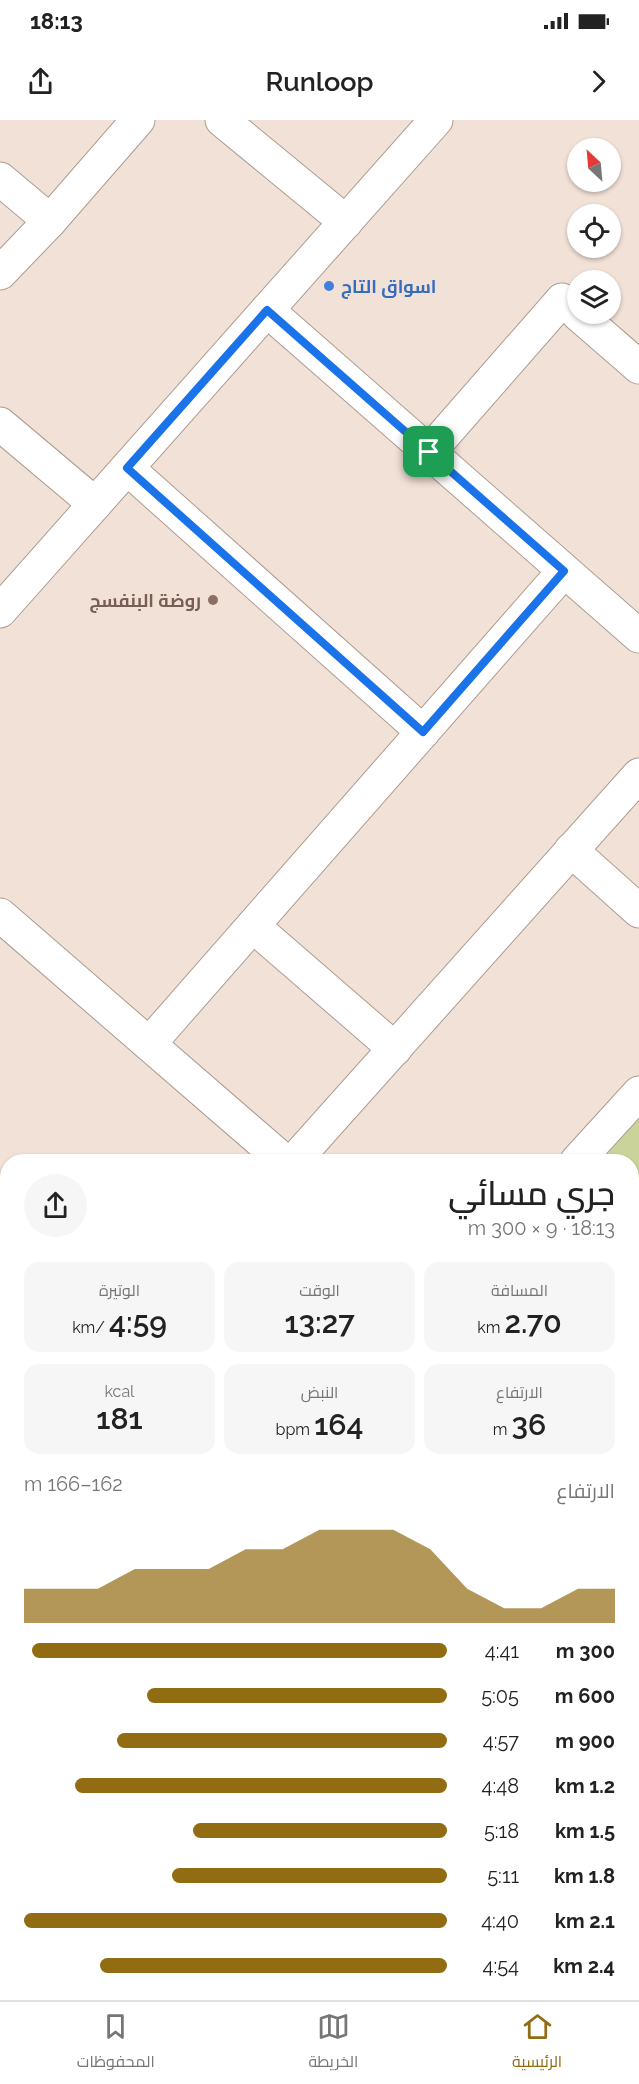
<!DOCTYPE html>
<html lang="ar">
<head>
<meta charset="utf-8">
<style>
  body { margin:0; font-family:Raleway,Cairo,sans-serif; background:#f6f6f6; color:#222; direction:rtl; height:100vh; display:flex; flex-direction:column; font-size:22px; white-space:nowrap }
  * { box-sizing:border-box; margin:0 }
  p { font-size:20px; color:#767676 }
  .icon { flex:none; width:33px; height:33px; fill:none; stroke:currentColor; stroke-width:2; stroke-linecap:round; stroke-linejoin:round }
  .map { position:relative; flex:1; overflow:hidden; direction:ltr }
  .drawer { position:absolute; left:0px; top:1034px; width:639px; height:848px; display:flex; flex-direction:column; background:#fff; border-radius:24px 24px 0 0; box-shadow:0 2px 4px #0004; direction:rtl }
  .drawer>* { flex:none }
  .needle { width:39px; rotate:334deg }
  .buttons { position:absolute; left:567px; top:18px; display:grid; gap:12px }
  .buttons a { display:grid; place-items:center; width:54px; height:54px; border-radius:50%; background:#fff; box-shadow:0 2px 4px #0004; font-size:30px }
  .pin { position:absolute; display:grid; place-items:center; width:51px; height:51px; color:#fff; margin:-26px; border-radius:12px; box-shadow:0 3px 9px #0006 }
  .round { display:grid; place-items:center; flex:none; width:63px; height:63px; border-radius:32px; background:#f6f6f6 }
  .summary { display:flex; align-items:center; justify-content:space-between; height:102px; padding:0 24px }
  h1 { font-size:33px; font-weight:600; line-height:45px }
  .metrics { display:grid; grid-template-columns:repeat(3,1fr); gap:9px; height:102px; padding:6px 24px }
  .metrics div { display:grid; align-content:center; border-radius:15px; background:#f6f6f6; text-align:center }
  .metrics b { font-size:30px; font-weight:600 }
  .metrics small { font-size:16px; font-weight:400 }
  .metrics p { font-size:16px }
  .chart { height:168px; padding:12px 24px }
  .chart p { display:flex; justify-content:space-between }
  .chart svg { width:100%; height:108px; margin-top:6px; fill:#926c13; opacity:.7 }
  ul { padding:0 24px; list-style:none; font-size:20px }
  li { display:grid; grid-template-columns:96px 72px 1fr; align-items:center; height:45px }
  li i { height:15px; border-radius:8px; background:#926c13 }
  .status { display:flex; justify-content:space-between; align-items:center; height:42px; padding:0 30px; background:#fff; direction:ltr }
  .status svg { height:16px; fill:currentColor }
  header { display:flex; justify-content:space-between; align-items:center; height:78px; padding:0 24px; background:#fff; font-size:27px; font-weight:600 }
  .tabs { display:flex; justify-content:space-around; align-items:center; height:84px; border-top:2px solid #e0e0e0; background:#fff; font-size:16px; color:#767676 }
  .tabs a { display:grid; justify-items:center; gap:3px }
  .tabs .current { color:#926c13 }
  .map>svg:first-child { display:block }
  .green { fill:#cad49a }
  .building { fill:url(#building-hatch); stroke:#8e8695; stroke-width:1.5 }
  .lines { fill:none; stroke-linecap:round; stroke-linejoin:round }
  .minor-casing { stroke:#ac9c92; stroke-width:35 }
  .minor { stroke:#fff; stroke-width:33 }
  .route-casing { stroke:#fff; stroke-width:12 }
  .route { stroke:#1a73e8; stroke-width:8 }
  .shop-dot { fill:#3f7fe0; stroke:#f2e1d6; stroke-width:2 }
  .education-dot { fill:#8d6e63; stroke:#f2e1d6; stroke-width:2 }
  .labels { text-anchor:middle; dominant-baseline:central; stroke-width:4.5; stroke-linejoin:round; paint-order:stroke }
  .shop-label { font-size:18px; font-weight:bold; fill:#366cbe; stroke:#f2e1d6; text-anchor:start }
  .education-label { font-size:18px; font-weight:bold; fill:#785e54; stroke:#f2e1d6; text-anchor:end }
</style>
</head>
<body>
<div class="status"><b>18:13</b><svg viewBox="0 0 49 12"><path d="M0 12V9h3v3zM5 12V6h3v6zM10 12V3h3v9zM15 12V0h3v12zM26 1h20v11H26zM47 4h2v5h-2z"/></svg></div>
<header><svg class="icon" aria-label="forward" viewBox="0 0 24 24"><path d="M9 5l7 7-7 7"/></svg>Runloop<svg class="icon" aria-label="share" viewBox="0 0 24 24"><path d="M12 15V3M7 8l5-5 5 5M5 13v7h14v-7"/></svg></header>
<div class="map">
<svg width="639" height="1880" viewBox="0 0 639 1880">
  <defs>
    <pattern id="building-hatch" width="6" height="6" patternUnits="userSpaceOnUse" patternTransform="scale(1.5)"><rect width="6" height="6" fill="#e0bdfb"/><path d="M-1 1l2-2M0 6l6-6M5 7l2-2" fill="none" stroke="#bfa1d6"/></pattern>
  </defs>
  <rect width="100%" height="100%" fill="#f2e1d6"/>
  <polygon class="green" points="639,998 639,1084 632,1077 632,1041 601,1041"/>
  <g class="building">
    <polygon points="0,1422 8,1428 8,1442 2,1448 0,1447"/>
    <polygon points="0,1660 8,1666 8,1724 0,1733"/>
    <polygon points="0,1769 8,1775 8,1846 2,1841 0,1843"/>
  </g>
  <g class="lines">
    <defs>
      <g id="minor">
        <polyline points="222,0 346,102"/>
        <polyline points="0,59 50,101"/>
        <polyline points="0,153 50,101 138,0"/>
        <polyline points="267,190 639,516"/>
        <polyline points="578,194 639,247"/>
        <polyline points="0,304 95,384"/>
        <polyline points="429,332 562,180 578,193"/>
        <polyline points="127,348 423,612"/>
        <polyline points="0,491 436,0"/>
        <polyline points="571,730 639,791"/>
        <polyline points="0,795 284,1041"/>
        <polyline points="253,806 395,929"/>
        <polyline points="149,924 564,451"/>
        <polyline points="294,1041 639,655"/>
        <polyline points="577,1041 639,973"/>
        <polyline points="0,1088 8,1094"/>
        <polyline points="632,1100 639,1106"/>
        <polyline points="0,1122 8,1114"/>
        <polyline points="632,1364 639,1371"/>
        <polyline points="0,1372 8,1379"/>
        <polyline points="0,1621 8,1627"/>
        <polyline points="632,1642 639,1648"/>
        <polyline points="287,1874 295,1880"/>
        <polyline points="584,1874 591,1880"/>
        <polyline points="43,1880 49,1874"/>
      </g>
    </defs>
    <use href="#minor" class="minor-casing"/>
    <use href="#minor" class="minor"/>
  </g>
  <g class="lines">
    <defs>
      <polygon id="route" points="267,190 564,451 423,612 127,348"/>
    </defs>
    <use href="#route" class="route-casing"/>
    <use href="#route" class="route"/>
  </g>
  <circle class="shop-dot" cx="329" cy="166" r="6"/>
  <circle class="education-dot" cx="213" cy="480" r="6"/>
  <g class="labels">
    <g class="shop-label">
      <text x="341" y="166">اسواق التاج</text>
    </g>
    <g class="education-label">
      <text x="201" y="480">روضة البنفسج</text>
    </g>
  </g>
</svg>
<div class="buttons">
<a><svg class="needle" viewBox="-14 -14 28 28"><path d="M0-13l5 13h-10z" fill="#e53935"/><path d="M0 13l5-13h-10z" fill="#767676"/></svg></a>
<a><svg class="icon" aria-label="locate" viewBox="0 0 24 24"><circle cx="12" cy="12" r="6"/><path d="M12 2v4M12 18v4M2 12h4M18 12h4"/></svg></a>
<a><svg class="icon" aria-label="layers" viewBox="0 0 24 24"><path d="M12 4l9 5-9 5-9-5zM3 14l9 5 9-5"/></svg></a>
</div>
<div class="pin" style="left:429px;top:332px;background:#1e9e55"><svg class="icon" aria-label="arrive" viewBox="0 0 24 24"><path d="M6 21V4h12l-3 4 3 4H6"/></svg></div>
<section class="drawer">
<div class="summary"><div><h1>جري مسائي</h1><p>18:13 · 9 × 300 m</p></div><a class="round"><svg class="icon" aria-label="share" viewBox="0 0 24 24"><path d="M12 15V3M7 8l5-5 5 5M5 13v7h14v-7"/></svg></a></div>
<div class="metrics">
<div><p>المسافة</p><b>2.70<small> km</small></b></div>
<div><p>الوقت</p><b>13:27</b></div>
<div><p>الوتيرة</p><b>4:59<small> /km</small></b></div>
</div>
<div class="metrics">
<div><p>الارتفاع</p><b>36<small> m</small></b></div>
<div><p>النبض</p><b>164<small> bpm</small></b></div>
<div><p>kcal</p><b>181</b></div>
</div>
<div class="chart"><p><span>الارتفاع</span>162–166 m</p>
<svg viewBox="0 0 160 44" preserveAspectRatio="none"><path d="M0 44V30L10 30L20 30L30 22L40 22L50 22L60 14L70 14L80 6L90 6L100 6L110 14L120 30L130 38L140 38L150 30L160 30V44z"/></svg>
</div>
<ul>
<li><b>300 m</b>4:41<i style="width:98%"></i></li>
<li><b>600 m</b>5:05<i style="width:71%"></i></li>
<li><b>900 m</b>4:57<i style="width:78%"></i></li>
<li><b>1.2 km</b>4:48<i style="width:88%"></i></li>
<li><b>1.5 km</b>5:18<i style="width:60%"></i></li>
<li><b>1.8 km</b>5:11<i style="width:65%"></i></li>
<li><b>2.1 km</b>4:40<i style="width:100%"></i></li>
<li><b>2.4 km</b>4:54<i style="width:82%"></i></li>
</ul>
</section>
</div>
<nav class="tabs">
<a class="current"><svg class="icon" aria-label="home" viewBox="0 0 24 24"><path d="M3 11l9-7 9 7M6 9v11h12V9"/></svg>الرئيسية</a>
<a><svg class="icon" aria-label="map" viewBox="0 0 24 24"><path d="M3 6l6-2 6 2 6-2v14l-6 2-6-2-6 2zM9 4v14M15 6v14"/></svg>الخريطة</a>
<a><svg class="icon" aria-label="saved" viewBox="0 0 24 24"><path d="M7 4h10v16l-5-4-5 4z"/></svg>المحفوظات</a>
</nav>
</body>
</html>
